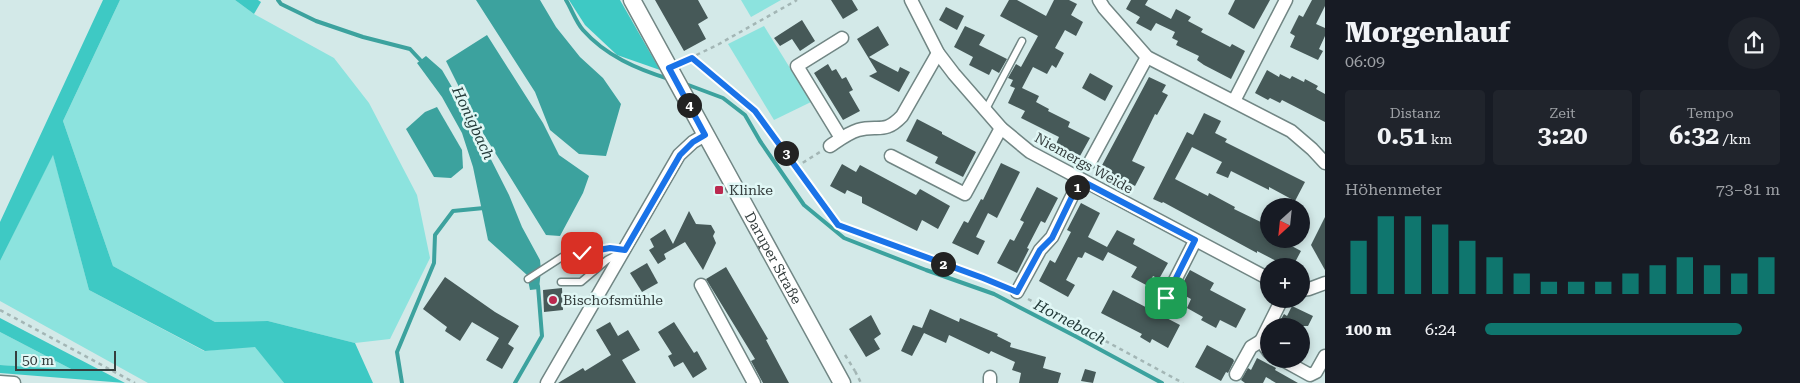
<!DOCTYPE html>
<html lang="de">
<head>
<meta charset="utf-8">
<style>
  body { margin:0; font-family:"Roboto Serif",serif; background:#20242c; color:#f1f3f6; height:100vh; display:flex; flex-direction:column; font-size:19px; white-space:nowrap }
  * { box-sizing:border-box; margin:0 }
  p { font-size:16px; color:#9ea1a6 }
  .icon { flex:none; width:28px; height:28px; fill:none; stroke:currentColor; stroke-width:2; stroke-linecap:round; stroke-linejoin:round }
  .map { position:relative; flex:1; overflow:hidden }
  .sheet { display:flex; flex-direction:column; background:#171b24; width:475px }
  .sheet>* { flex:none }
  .needle { width:32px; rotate:207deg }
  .buttons { position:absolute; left:1260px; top:198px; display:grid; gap:10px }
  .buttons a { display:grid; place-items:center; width:50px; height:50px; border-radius:50%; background:#171b24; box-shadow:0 2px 8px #0003; font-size:25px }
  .scale { position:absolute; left:15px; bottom:12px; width:101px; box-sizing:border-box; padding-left:5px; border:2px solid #353e3e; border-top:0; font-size:14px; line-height:18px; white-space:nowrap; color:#353e3e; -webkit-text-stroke:4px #e0f7f5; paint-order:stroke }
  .pin { position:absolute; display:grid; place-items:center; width:42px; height:42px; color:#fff; margin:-21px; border-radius:10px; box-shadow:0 2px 8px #0006 }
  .km { position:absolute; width:25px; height:25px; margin:-12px; border-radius:50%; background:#222; color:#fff; font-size:14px; line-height:25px; text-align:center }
  .round { display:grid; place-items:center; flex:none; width:52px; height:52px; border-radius:26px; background:#20242c }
  .overview { display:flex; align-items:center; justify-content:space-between; height:85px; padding:0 20px }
  h1 { font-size:28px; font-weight:700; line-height:38px }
  .metrics { display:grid; grid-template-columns:repeat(3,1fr); gap:8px; height:85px; padding:5px 20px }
  .metrics div { display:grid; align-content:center; border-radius:5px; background:#20242c; text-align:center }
  .metrics b { font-size:25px; font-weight:700 }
  .metrics small { font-size:14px; font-weight:400 }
  .metrics p { font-size:14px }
  .chart { height:140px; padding:10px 20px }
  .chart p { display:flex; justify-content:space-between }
  .chart svg { width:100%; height:90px; margin-top:5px; stroke:#0f766e; stroke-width:6 }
  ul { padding:0 20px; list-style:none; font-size:16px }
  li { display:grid; grid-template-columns:80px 60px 1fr; align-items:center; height:38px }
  li i { height:12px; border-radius:6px; background:#0f766e }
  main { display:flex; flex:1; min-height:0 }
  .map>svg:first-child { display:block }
  .green { fill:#8ce3de }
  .forest { fill:#3ec9c4 }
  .water { fill:#3ca29e }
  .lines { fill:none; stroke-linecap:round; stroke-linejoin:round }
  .stream { stroke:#3ca29e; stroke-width:4 }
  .building { fill:#465958 }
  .service-casing { stroke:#718684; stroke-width:9 }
  .minor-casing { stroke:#718684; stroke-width:15 }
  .tertiary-casing { stroke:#718684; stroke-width:19 }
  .path { stroke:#a3b6b5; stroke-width:2.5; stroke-dasharray:4 4; stroke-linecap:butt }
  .service { stroke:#fff; stroke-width:6 }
  .minor { stroke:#fff; stroke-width:12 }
  .tertiary { stroke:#fff; stroke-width:16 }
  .route-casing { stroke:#fff; stroke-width:10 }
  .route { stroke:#1a73e8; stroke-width:6 }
  .poi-dot { fill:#ba294f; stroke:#e0f7f5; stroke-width:2 }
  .labels { text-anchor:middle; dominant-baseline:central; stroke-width:5; stroke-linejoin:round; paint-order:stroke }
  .street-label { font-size:14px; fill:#353e3e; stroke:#e0f7f5 }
  .poi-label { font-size:14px; fill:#353e3e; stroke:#e0f7f5; text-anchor:start }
  .water-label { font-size:15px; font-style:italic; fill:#233a39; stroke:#e0f7f5 }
</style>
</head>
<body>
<main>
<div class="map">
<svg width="1325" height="383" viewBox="0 0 1325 383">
  <rect width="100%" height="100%" fill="#d3e9e8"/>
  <g class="green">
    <polygon points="120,0 235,0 254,14 334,58 369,103 417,195 430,258 390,339 355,343 268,321 215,322 113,266 63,121"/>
    <polygon points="741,0 781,0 751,17"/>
    <polygon points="764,26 811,102 774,120 728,44"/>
    <polygon points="53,154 89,290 204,351 255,346 284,383 148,383 0,301 0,261"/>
    <polygon points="0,332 75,371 0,365"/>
  </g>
  <g class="forest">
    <polygon points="103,0 120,0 63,121 113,266 215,322 268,321 355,343 373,383 284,383 255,347 205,351 89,290 53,155 0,261 0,222"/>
    <polygon points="235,0 258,0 261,2 254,14"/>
    <polygon points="569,0 620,0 660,70 617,55 585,25"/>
    <polygon points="0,318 125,383 0,373 0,365 73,370 0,332"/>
  </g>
  <g class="water">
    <polygon points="476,0 540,0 556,27 580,57 603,78 621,104 606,156 579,154 550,130 535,92"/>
    <polygon points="487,35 543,123 559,155 589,176 583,193 560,236 546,235 478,125 446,61"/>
    <polygon points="426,56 442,70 470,118 509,195 522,227 540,260 541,270 539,289 530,290 527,275 488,240 473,167 462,133 442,97 417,63"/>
    <polygon points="437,107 462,150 463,168 451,178 434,177 406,129 425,112"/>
  </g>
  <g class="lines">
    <g class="stream">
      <polyline points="278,0 281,4 316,21 363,37 410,49 424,64"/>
      <path d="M566 0C572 10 576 22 583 30 606 56 637 69 669 79"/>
      <polyline points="683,83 723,98 745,115 760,141 804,205 844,238 926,270 994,294 1075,336 1162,383"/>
      <polyline points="402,383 397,352 434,263 435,235 453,211 484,208"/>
      <polyline points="515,383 542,336 538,286"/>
    </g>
  </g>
  <g class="building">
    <polygon points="655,0 698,0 708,18 698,24 706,39 684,51"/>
    <polygon points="831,0 852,0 858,10 843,19"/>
    <polygon points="1009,0 1017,0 1046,16 1054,0 1069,0 1077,4 1071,15 1083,22 1076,36 1065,30 1055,48 1064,53 1056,68 1052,65 1047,74 1033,67 1022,88 1039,96 1036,102 1049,109 1048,111 1070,122 1068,127 1090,138 1080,156 1056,144 1059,137 1021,118 1025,111 1008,103 1015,88 1010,86 1013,80 1008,78 1016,64 1021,67 1038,36 1000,16"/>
    <polygon points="1131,0 1148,0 1145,5 1171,19 1176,9 1191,17 1188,21 1203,29 1201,32 1230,47 1232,44 1245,51 1231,79 1204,65 1197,60 1199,56 1176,45 1178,41 1172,38 1175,32 1156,23 1151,31 1136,23 1140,17 1126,9"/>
    <polygon points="1235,0 1270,0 1254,29 1228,14"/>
    <polygon points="1312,0 1325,0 1325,6 1316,24 1325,28 1325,36 1319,49 1323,51 1318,60 1290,47 1295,36 1290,33 1299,15 1303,17"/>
    <polygon points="946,7 964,16 957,30 939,20"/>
    <polygon points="802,20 815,41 800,51 792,39 780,46 774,38"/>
    <polygon points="878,26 889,45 869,57 898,72 900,67 910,72 899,92 869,76 877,72 857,39"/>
    <polygon points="965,26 985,35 979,45 1007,59 999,73 992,69 989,75 969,65 973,57 954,47"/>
    <polygon points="828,64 832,71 836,69 842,79 846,77 853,90 849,92 860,111 843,120 814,73"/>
    <polygon points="1267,70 1279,77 1280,74 1290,79 1292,76 1304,82 1305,79 1318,86 1316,89 1325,94 1325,122 1282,100 1280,103 1270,98 1268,100 1255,93"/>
    <polygon points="1090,73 1113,86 1105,101 1082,88"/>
    <polygon points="1149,77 1166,85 1162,92 1168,95 1157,115 1155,114 1132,161 1145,167 1135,186 1100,169"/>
    <polygon points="1204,113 1221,121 1215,133 1227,139 1225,142 1305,182 1295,201 1269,187 1269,190 1231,171 1228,178 1216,173 1222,162 1192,147 1175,179 1208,196 1209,193 1235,207 1234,209 1269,226 1269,239 1290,239 1288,244 1301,251 1293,266 1286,266 1257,251 1257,253 1163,202 1162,203 1153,199 1187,132 1193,135"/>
    <polygon points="917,119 942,132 942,134 976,152 963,177 935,163 938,157 906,141"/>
    <polygon points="1001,163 1020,172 997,218 988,213 976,237 985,241 978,255 952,243 964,221 968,223 981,199 983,200"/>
    <polygon points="842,164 856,172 860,165 916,195 920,189 950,206 938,229 922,220 917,231 862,203 862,197 847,190 845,194 830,186"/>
    <polygon points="1037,187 1058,198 1045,223 1041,221 1027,248 1029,249 1017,273 997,263 1010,239 1014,241 1024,222 1020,220"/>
    <polygon points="1081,203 1100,213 1088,237 1107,247 1117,230 1135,239 1133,244 1168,263 1159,279 1153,276 1148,286 1131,277 1137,267 1108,252 1103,261 1085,252 1082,258 1078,257 1066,280 1075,285 1068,297 1039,281 1050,260 1055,263 1071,232 1067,230"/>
    <polygon points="689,211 696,224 711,225 715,232 713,236 716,243 703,270 685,242 664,254 666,259 658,264 649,250 654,247 650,239 665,229 673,244"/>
    <polygon points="1325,217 1325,270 1311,245"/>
    <polygon points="647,263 658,283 642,292 630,273"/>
    <polygon points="726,267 768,339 766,340 789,383 763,383 751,361 755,359 706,279"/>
    <polygon points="1190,270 1214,283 1210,290 1246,309 1236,328 1220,320 1216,328 1201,320 1203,317 1187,308 1191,299 1178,292"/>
    <polygon points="445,277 495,312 519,326 508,344 514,348 502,369 486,360 499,338 472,322 460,341 445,331 447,327 423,309"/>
    <polygon points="562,288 563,310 544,312 543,290"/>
    <polygon points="1113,290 1180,325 1168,348 1152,339 1150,343 1140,337 1142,334 1101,313"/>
    <polygon points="1292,306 1313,316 1308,326 1277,326 1284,314 1287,316"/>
    <polygon points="930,309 959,322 960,318 998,334 997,336 1011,343 1010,347 1046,357 1043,368 1061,373 1058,383 1019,383 1021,373 1012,370 1015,362 991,351 989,354 949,335 946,343 924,333 912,356 901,351 913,325 922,328"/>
    <polygon points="871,315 881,334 874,339 880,349 866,357 849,329"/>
    <polygon points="610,322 618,336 628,330 640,350 622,360 636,383 558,383 583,368 585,371 611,355 596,330"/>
    <polygon points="674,322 694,353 697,351 707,369 693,378 683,362 674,367 668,356 672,354 658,332"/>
    <polygon points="1207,345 1233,359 1234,361 1228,373 1226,372 1221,381 1195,367"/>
    <polygon points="1257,358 1276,368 1275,370 1298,383 1276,383 1266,377 1263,383 1245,383 1241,380 1248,368 1251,370"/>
    <polygon points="1085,369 1096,372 1093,383 1081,381"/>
  </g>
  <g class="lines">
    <defs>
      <g id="service">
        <polyline points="985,111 1022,41"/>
        <polyline points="528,279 562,257 610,248 624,250"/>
        <polyline points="561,282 581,282 607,260 620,253"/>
      </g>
      <g id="minor">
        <polyline points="911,0 938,53 954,74 1001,128 1030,152 1269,279"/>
        <polyline points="1099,0 1104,8 1147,57 1291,131 1312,149 1325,163"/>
        <polyline points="1234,101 1286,0"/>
        <polyline points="841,138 797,66 842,38"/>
        <path d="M830 146C839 140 848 133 858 130 878 124 884 135 902 116L938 53"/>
        <polyline points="891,156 965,194 1001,128"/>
        <polyline points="1090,162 1147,57"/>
        <polyline points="701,285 754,383"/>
        <polyline points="1301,290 1309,289 1325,283"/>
        <polyline points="1017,292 1040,250 1052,237 1080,180"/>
        <polyline points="1166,298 1195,241"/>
        <polyline points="1269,352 1261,341 1282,299"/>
        <polyline points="1281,359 1310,375 1316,372 1325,356"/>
        <polyline points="1236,374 1251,347 1261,341"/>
        <polyline points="0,382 14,383"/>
        <polyline points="547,383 679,155 693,142 705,135"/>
        <polyline points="990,383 990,377"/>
      </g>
      <g id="tertiary">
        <path id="s1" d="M632 0 842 383"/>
      </g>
    </defs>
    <use href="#service" class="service-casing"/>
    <use href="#minor" class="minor-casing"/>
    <use href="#tertiary" class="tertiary-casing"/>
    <g class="path">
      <polyline points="692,58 755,111 838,225 1005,288"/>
      <polyline points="682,62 719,44 797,0"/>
      <polyline points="796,167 820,152"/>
      <polyline points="1028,299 1183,383"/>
      <polyline points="0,310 135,383"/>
      <polyline points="845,355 855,371"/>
      <polyline points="855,371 861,383"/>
    </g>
    <use href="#service" class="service"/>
    <use href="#minor" class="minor"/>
    <use href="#tertiary" class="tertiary"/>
  </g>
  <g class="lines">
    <defs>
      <polyline id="route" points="582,253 610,248 625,250 680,155 693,142 705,135 669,68 692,58 755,111 838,225 983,278 1017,292 1040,250 1052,238 1080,180 1195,240 1166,298"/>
    </defs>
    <use href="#route" class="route-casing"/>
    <use href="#route" class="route"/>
  </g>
  <g class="poi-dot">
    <rect x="714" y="185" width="10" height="10" rx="2.5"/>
    <circle cx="553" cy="300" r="5"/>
  </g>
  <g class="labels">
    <g class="street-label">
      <text transform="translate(1084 163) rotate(29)">Niemergs Weide</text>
      <text stroke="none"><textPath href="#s1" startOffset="294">Daruper Straße</textPath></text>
    </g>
    <g class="poi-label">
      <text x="729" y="190">Klinke</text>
      <text x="563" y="300">Bischofsmühle</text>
    </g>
    <g class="water-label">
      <text transform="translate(473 123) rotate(65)">Honigbach</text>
      <text transform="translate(1070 322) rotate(28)">Hornebach</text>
    </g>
  </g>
</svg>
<div class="buttons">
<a><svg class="needle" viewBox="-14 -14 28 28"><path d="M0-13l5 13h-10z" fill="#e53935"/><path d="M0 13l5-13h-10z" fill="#9ea1a6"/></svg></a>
<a>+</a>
<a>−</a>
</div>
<div class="scale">50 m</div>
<div class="pin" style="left:1166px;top:298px;background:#1e9e55"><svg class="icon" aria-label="arrive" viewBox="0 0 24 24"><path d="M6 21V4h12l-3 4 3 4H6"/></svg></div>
<div class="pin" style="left:582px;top:253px;background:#d93025"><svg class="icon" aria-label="check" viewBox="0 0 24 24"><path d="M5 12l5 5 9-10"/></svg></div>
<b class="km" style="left:1077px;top:187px">1</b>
<b class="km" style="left:943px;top:264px">2</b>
<b class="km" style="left:786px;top:153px">3</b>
<b class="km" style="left:689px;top:105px">4</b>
</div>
<section class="sheet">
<div class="overview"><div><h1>Morgenlauf</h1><p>06:09</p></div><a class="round"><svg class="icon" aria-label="share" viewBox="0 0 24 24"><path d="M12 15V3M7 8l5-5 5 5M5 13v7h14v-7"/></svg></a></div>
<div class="metrics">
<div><p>Distanz</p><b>0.51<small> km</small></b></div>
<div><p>Zeit</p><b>3:20</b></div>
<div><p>Tempo</p><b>6:32<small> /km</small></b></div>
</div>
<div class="chart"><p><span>Höhenmeter</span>73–81 m</p>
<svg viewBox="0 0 160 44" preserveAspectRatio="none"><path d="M5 44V18M15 44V6M25 44V6M35 44V10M45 44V18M55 44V26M65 44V34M75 44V38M85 44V38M95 44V38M105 44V34M115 44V30M125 44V26M135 44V30M145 44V34M155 44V26"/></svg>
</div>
<ul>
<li><b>100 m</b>6:24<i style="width:87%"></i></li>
</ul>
</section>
</main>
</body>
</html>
